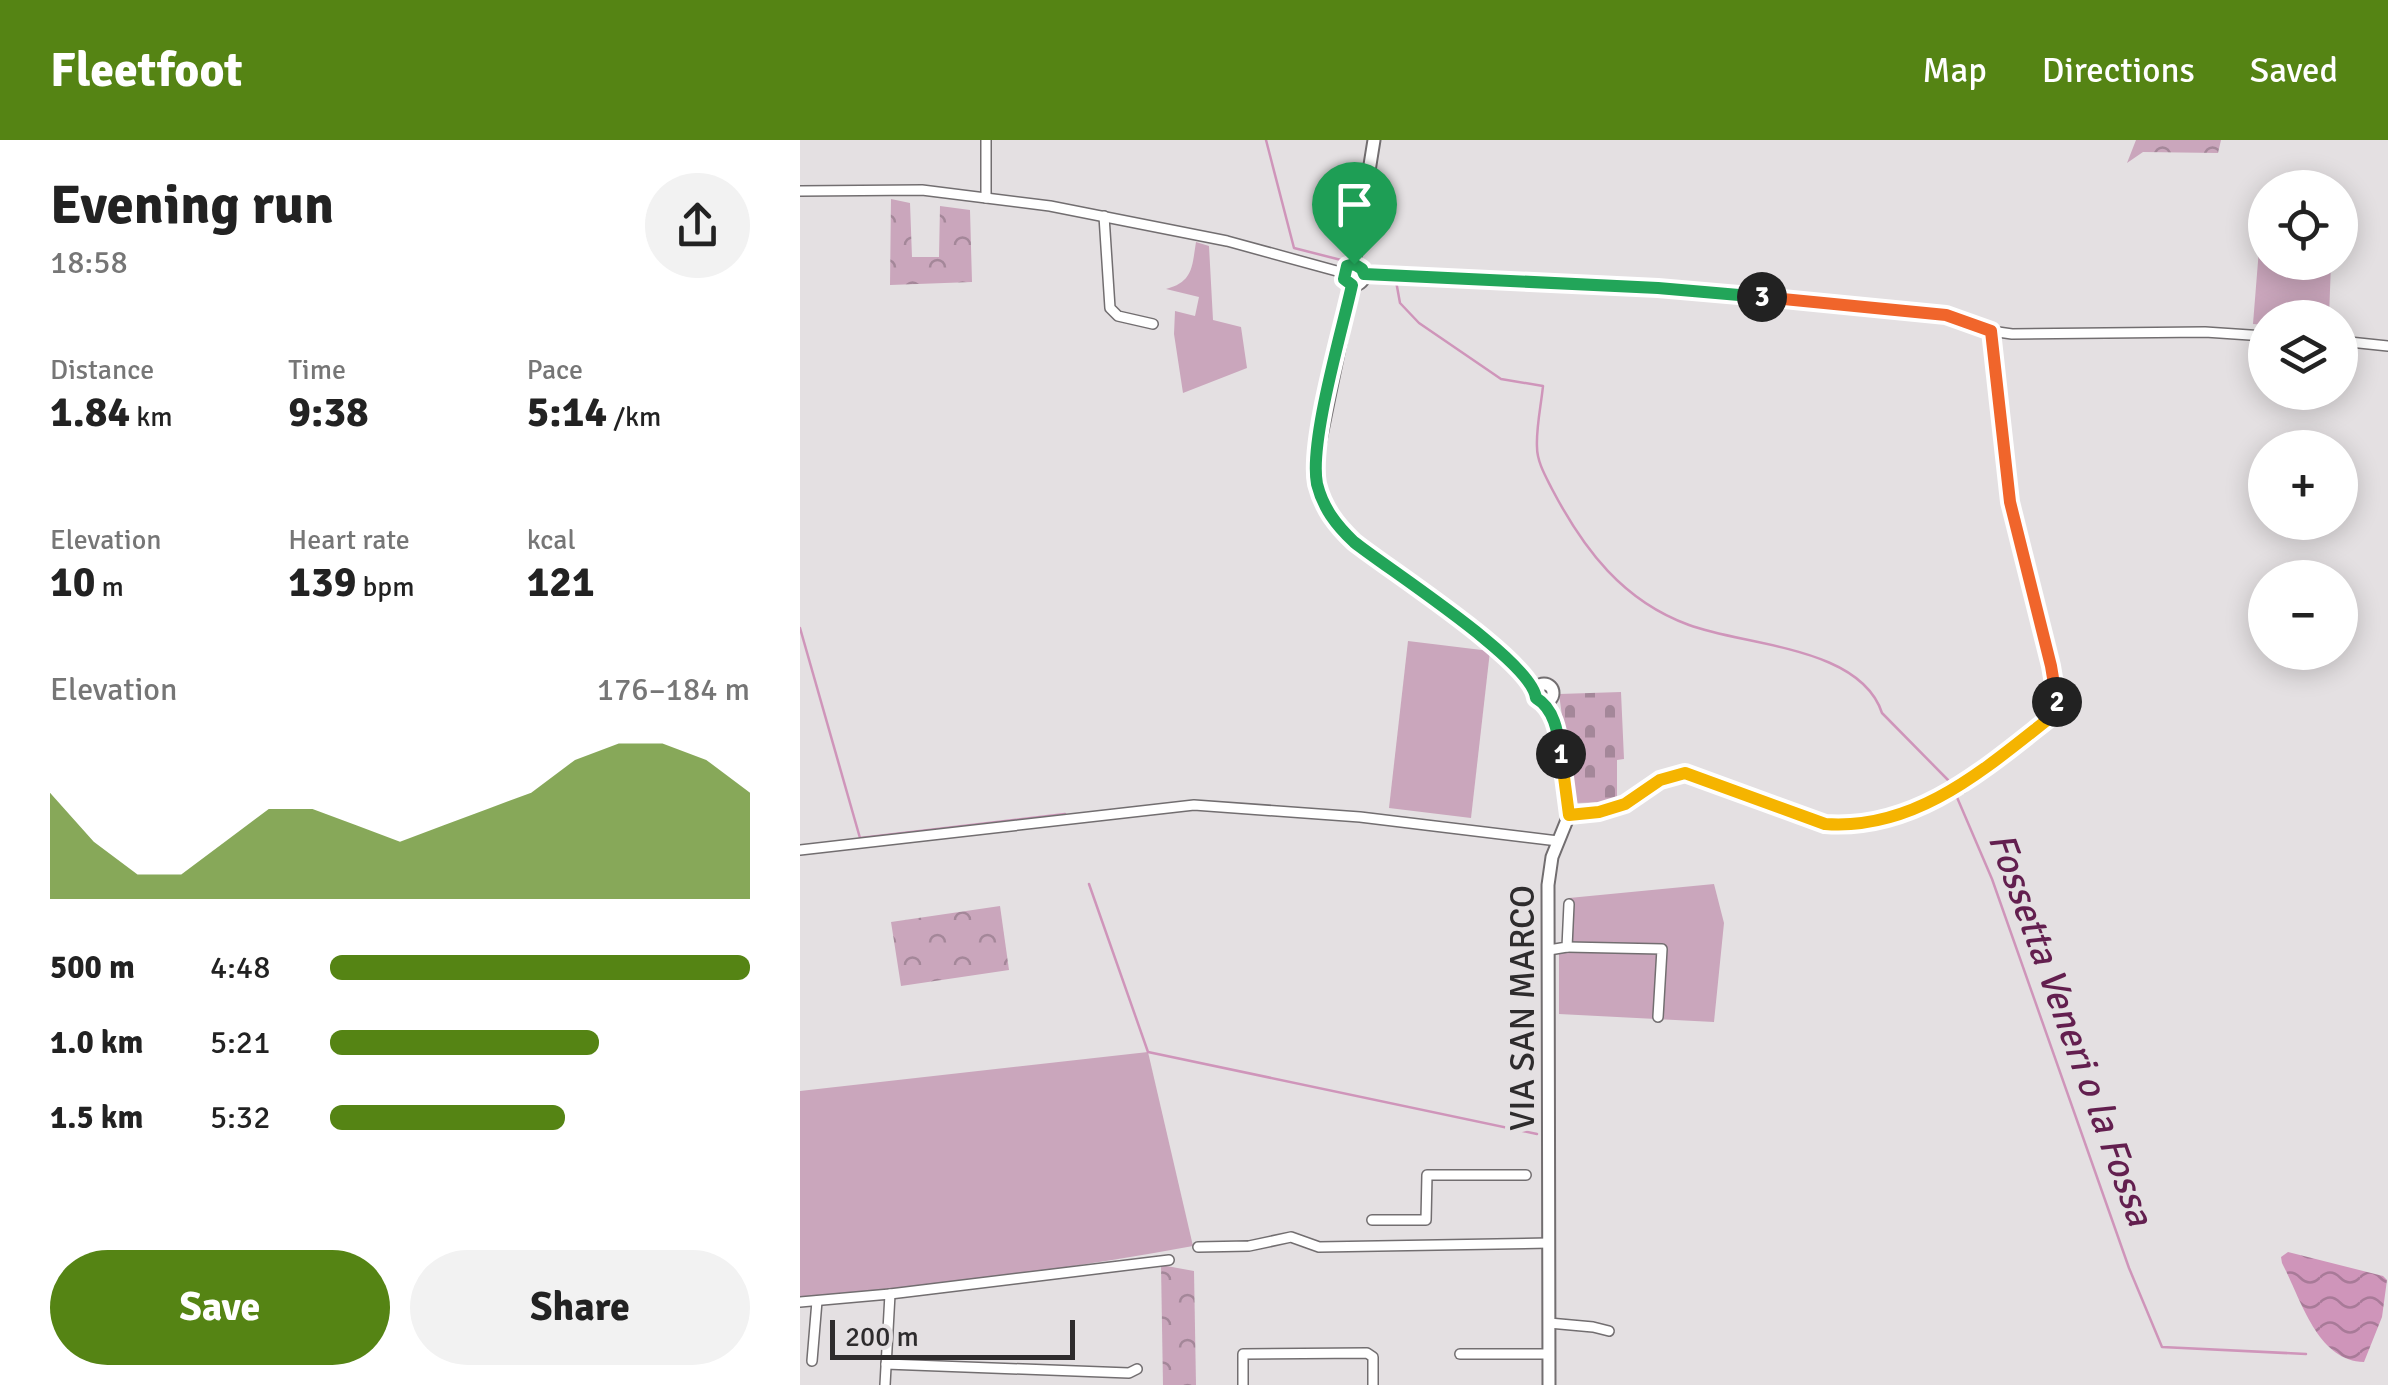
<!DOCTYPE html>
<html lang="en">
<head>
<meta charset="utf-8">
<style>
  body { margin:0; font-family:Signika,sans-serif; background:#f2f2f2; color:#222; height:100vh; display:flex; flex-direction:column; font-size:38px; white-space:nowrap }
  * { box-sizing:border-box; margin:0 }
  p { font-size:32px; color:#767676 }
  .icon { flex:none; width:55px; height:55px; fill:none; stroke:currentColor; stroke-width:2; stroke-linecap:round; stroke-linejoin:round }
  .map { position:relative; flex:1; overflow:hidden }
  .details { display:flex; flex-direction:column; background:#fff; width:800px }
  .details>* { flex:none }
  .fabs { position:absolute; left:1448px; top:30px; display:grid; gap:20px }
  .fabs a { display:grid; place-items:center; width:110px; height:110px; border-radius:50%; background:#fff; box-shadow:0 5px 25px #0003; font-size:50px }
  .scale { position:absolute; left:30px; bottom:25px; width:245px; box-sizing:border-box; padding-left:10px; border:5px solid #2e2c2d; border-top:0; font-size:28px; line-height:35px; white-space:nowrap; color:#2e2c2d; -webkit-text-stroke:8px #e4e0e2; paint-order:stroke }
  .pin { position:absolute; display:grid; place-items:center; width:85px; height:85px; color:#fff; margin:-102px -42px; border-radius:50% 50% 50% 0; rotate:-45deg; box-shadow:0 0 10px #0007 }
  .pin .icon { rotate:45deg }
  .km { position:absolute; width:50px; height:50px; margin:-25px; border-radius:50%; background:#222; color:#fff; font-size:28px; line-height:50px; text-align:center }
  .round { display:grid; place-items:center; flex:none; width:105px; height:105px; border-radius:52px; background:#f2f2f2 }
  .headline { display:flex; align-items:center; justify-content:space-between; height:170px; padding:0 50px }
  h1 { font-size:55px; font-weight:700; line-height:75px }
  .figures { display:grid; grid-template-columns:repeat(3,1fr); gap:15px; height:170px; padding:10px 50px }
  .figures div { display:grid; align-content:center }
  .figures b { font-size:42px; font-weight:700 }
  .figures small { font-size:28px; font-weight:400 }
  .figures p { font-size:28px }
  .chart { height:280px; padding:20px 50px }
  .chart p { display:flex; justify-content:space-between }
  .chart svg { width:100%; height:180px; margin-top:10px; fill:#558414; opacity:.7 }
  .button { display:flex; gap:20px; margin-top:auto; padding:20px 50px }
  .button a { flex:1; height:115px; border-radius:60px; background:#558414; color:#fff; font-size:40px; font-weight:700; line-height:115px; text-align:center }
  .button a+a { background:#f2f2f2; color:#222 }
  ul { padding:0 50px; list-style:none; font-size:32px }
  li { display:grid; grid-template-columns:160px 120px 1fr; align-items:center; height:75px }
  li i { height:25px; border-radius:12px; background:#558414 }
  header { display:flex; align-items:center; gap:60px; box-sizing:border-box; height:140px; padding:0 50px; background:#558414; color:#fff }
  header strong { font-size:48px }
  nav { display:flex; gap:55px; margin-inline-start:auto; font-size:35px }
  main { display:flex; flex:1; min-height:0 }
  .map>svg:first-child { display:block }
  .grass { fill:#caa6bc }
  .forest { fill:url(#forest-crowns) }
  .cemetery { fill:url(#cemetery-stones) }
  .water { fill:url(#water-waves) }
  .lines { fill:none; stroke-linecap:round; stroke-linejoin:round }
  .stream { stroke:#cf95ba; stroke-width:2.5 }
  .street-casing { stroke:#726e70; stroke-width:12 }
  .secondary-casing { stroke:#726e70; stroke-width:15 }
  .street { stroke:#fff; stroke-width:9 }
  .secondary { stroke:#fff; stroke-width:11 }
  .split-1-casing { stroke:#fff; stroke-width:20 }
  .split-2-casing { stroke:#fff; stroke-width:20 }
  .split-3-casing { stroke:#fff; stroke-width:20 }
  .split-4-casing { stroke:#fff; stroke-width:20 }
  .split-1 { stroke:#22a559; stroke-width:12 }
  .split-2 { stroke:#f5b400; stroke-width:12 }
  .split-3 { stroke:#f0652b; stroke-width:12 }
  .split-4 { stroke:#22a559; stroke-width:12 }
  .labels { text-anchor:middle; dominant-baseline:central; stroke-width:10; stroke-linejoin:round; paint-order:stroke }
  .street-label { font-size:35px; fill:#2e2c2d; stroke:#e4e0e2 }
  .water-label { font-size:38px; font-style:italic; fill:#631f4f; stroke:#e4e0e2 }
</style>
</head>
<body>
<header>
<strong>Fleetfoot</strong>
<nav><a>Map</a><a>Directions</a><a>Saved</a></nav>
</header>
<main>
<section class="details">
<div class="headline"><div><h1>Evening run</h1><p>18:58</p></div><a class="round"><svg class="icon" aria-label="share" viewBox="0 0 24 24"><path d="M12 15V3M7 8l5-5 5 5M5 13v7h14v-7"/></svg></a></div>
<div class="figures">
<div><p>Distance</p><b>1.84<small> km</small></b></div>
<div><p>Time</p><b>9:38</b></div>
<div><p>Pace</p><b>5:14<small> /km</small></b></div>
</div>
<div class="figures">
<div><p>Elevation</p><b>10<small> m</small></b></div>
<div><p>Heart rate</p><b>139<small> bpm</small></b></div>
<div><p>kcal</p><b>121</b></div>
</div>
<div class="chart"><p><span>Elevation</span>176–184 m</p>
<svg viewBox="0 0 160 44" preserveAspectRatio="none"><path d="M0 44V18L10 30L20 38L30 38L40 30L50 22L60 22L70 26L80 30L90 26L100 22L110 18L120 10L130 6L140 6L150 10L160 18V44z"/></svg>
</div>
<ul>
<li><b>500 m</b>4:48<i style="width:100%"></i></li>
<li><b>1.0 km</b>5:21<i style="width:64%"></i></li>
<li><b>1.5 km</b>5:32<i style="width:56%"></i></li>
</ul>
<div class="button"><a>Save</a><a>Share</a></div>
</section>
<div class="map">
<svg width="1588" height="1245" viewBox="0 0 1588 1245">
  <defs>
    <pattern id="forest-crowns" width="20" height="18" patternUnits="userSpaceOnUse" patternTransform="scale(2.5)"><rect width="20" height="18" fill="#caa6bc"/><path d="M2 6a3 3 0 1 1 6 0M12 15a3 3 0 1 1 6 0" fill="none" stroke="#a48799"/></pattern>
    <pattern id="cemetery-stones" width="16" height="16" patternUnits="userSpaceOnUse" patternTransform="scale(2.5)"><rect width="16" height="16" fill="#caa6bc"/><path d="M2 7V4a2 2 0 0 1 4 0v3zM10 15v-3a2 2 0 0 1 4 0v3z" fill="#a48799"/></pattern>
    <pattern id="water-waves" width="16" height="10" patternUnits="userSpaceOnUse" patternTransform="scale(2.5)"><rect width="16" height="10" fill="#cf95ba"/><path d="M0 5q4-4 8 0t8 0" fill="none" stroke="#a87a98"/></pattern>
  </defs>
  <rect width="100%" height="100%" fill="#e4e0e2"/>
  <g class="grass">
    <path d="M396 102 409 106 413 180 441 187 447 228 383 253 374 194 375 171 395 176 399 157 366 149C393 142 392 127 396 102Z"/>
    <polygon points="1459,109 1465,109 1465,122 1531,123 1529,177 1465,178 1465,185 1453,184"/>
    <polygon points="608,501 690,511 671,678 589,668"/>
    <polygon points="914,744 924,783 914,882 759,874 759,809 767,807 769,758"/>
    <path d="M348 912 393 1106C263 1130 132 1146 0 1158V951Z"/>
  </g>
  <g class="forest">
    <polygon points="1336,0 1421,0 1418,13 1343,12 1327,23"/>
    <polygon points="91,59 110,63 112,117 139,117 140,66 170,70 172,142 90,145"/>
    <polygon points="200,766 209,830 101,846 91,782"/>
    <polygon points="361,1125 394,1131 396,1245 363,1245"/>
  </g>
  <polygon class="cemetery" points="821,552 824,619 817,620 817,662 774,663 759,554"/>
  <path class="water" d="M1488 1112 1583 1136 1587 1140 1582 1177 1564 1222C1517 1221 1501 1159 1482 1123L1481 1117Z"/>
  <g class="lines">
    <g class="stream">
      <polyline points="466,0 494,108 549,122"/>
      <polyline points="557,123 596,133"/>
      <path d="M596 141 600 163 619 183 701 239 743 246C741 266 736 288 737 307 737 322 746 337 752 349 784 410 823 461 889 485 945 506 1060 506 1082 573L1148 640 1153 648"/>
      <polyline points="0,488 60,698 265,674"/>
      <polyline points="1156,655 1192,739 1329,1128 1362,1207 1506,1214"/>
      <polyline points="289,744 348,912 737,994"/>
    </g>
    <defs>
      <g id="street">
        <polyline points="186,0 186,58"/>
        <polyline points="0,51 122,50 250,66 427,101 544,133"/>
        <polyline points="304,76 310,168 318,176 353,184"/>
        <polyline points="564,134 858,148 1049,165 1154,176 1191,191 1212,194 1405,192 1465,196"/>
        <polyline points="1540,201 1588,206"/>
        <polyline points="769,675 825,664 860,640 885,633 1025,684 1064,682 1104,672 1162,648 1256,573 1251,526 1210,362 1191,191"/>
        <polyline points="0,710 394,665 560,677 758,701"/>
        <polyline points="767,807 862,809 858,877"/>
        <polyline points="749,810 767,807 769,764"/>
        <polyline points="572,1080 626,1080 627,1035 726,1035"/>
        <polyline points="398,1107 449,1106 491,1097 519,1107 749,1103"/>
        <polyline points="90,1154 369,1120"/>
        <polyline points="0,1162 90,1154 85,1245"/>
        <polyline points="749,1183 793,1187 809,1191"/>
        <polyline points="660,1214 749,1214"/>
        <polyline points="12,1221 17,1161"/>
        <polyline points="86,1224 329,1233 337,1229"/>
        <polyline points="443,1245 443,1214 567,1213 573,1217 573,1245"/>
      </g>
      <g id="secondary">
        <polyline points="554,124 574,0"/>
        <circle cx="554" cy="135" r="10"/>
        <polyline points="552,145 515,325 519,349 529,375 554,402 699,510 736,549"/>
        <circle cx="744" cy="553" r="9"/>
        <polyline points="744,562 758,590 769,675 752,717 748,745 749,1245"/>
      </g>
    </defs>
    <use href="#street" class="street-casing"/>
    <use href="#secondary" class="secondary-casing"/>
    <use href="#street" class="street"/>
    <use href="#secondary" class="secondary"/>
  </g>
  <g class="lines">
    <defs>
      <path id="split-1" d="M554 124 547 126 544 139 552 145C542 191 509 302 517 344 523 368 536 385 554 402 589 430 732 521 736 558 755 569 758 594 761 614"/>
      <path id="split-2" d="M761 614 769 675 799 672 825 664 860 640 885 633 1025 684C1118 691 1188 626 1256 573L1257 562"/>
      <polyline id="split-3" points="962,157 1146,175 1191,191 1210,362 1251,526 1257,562"/>
      <polyline id="split-4" points="554,124 562,129 564,134 858,148 962,157"/>
    </defs>
    <use href="#split-1" class="split-1-casing"/>
    <use href="#split-2" class="split-2-casing"/>
    <use href="#split-3" class="split-3-casing"/>
    <use href="#split-4" class="split-4-casing"/>
    <use href="#split-1" class="split-1"/>
    <use href="#split-2" class="split-2"/>
    <use href="#split-3" class="split-3"/>
    <use href="#split-4" class="split-4"/>
  </g>
  <g class="labels">
    <g class="street-label">
      <text transform="translate(722 868) rotate(-90)">VIA SAN MARCO</text>
    </g>
    <g class="water-label">
      <text transform="translate(1271 889) rotate(70)">Fossetta Veneri o la Fossa</text>
    </g>
  </g>
</svg>
<div class="fabs">
<a><svg class="icon" aria-label="locate" viewBox="0 0 24 24"><circle cx="12" cy="12" r="6"/><path d="M12 2v4M12 18v4M2 12h4M18 12h4"/></svg></a>
<a><svg class="icon" aria-label="layers" viewBox="0 0 24 24"><path d="M12 4l9 5-9 5-9-5zM3 14l9 5 9-5"/></svg></a>
<a>+</a>
<a>−</a>
</div>
<div class="scale">200 m</div>
<div class="pin" style="left:554px;top:124px;background:#1e9e55"><svg class="icon" aria-label="arrive" viewBox="0 0 24 24"><path d="M6 21V4h12l-3 4 3 4H6"/></svg></div>
<b class="km" style="left:761px;top:614px">1</b>
<b class="km" style="left:1257px;top:562px">2</b>
<b class="km" style="left:962px;top:157px">3</b>
</div>
</main>
</body>
</html>
